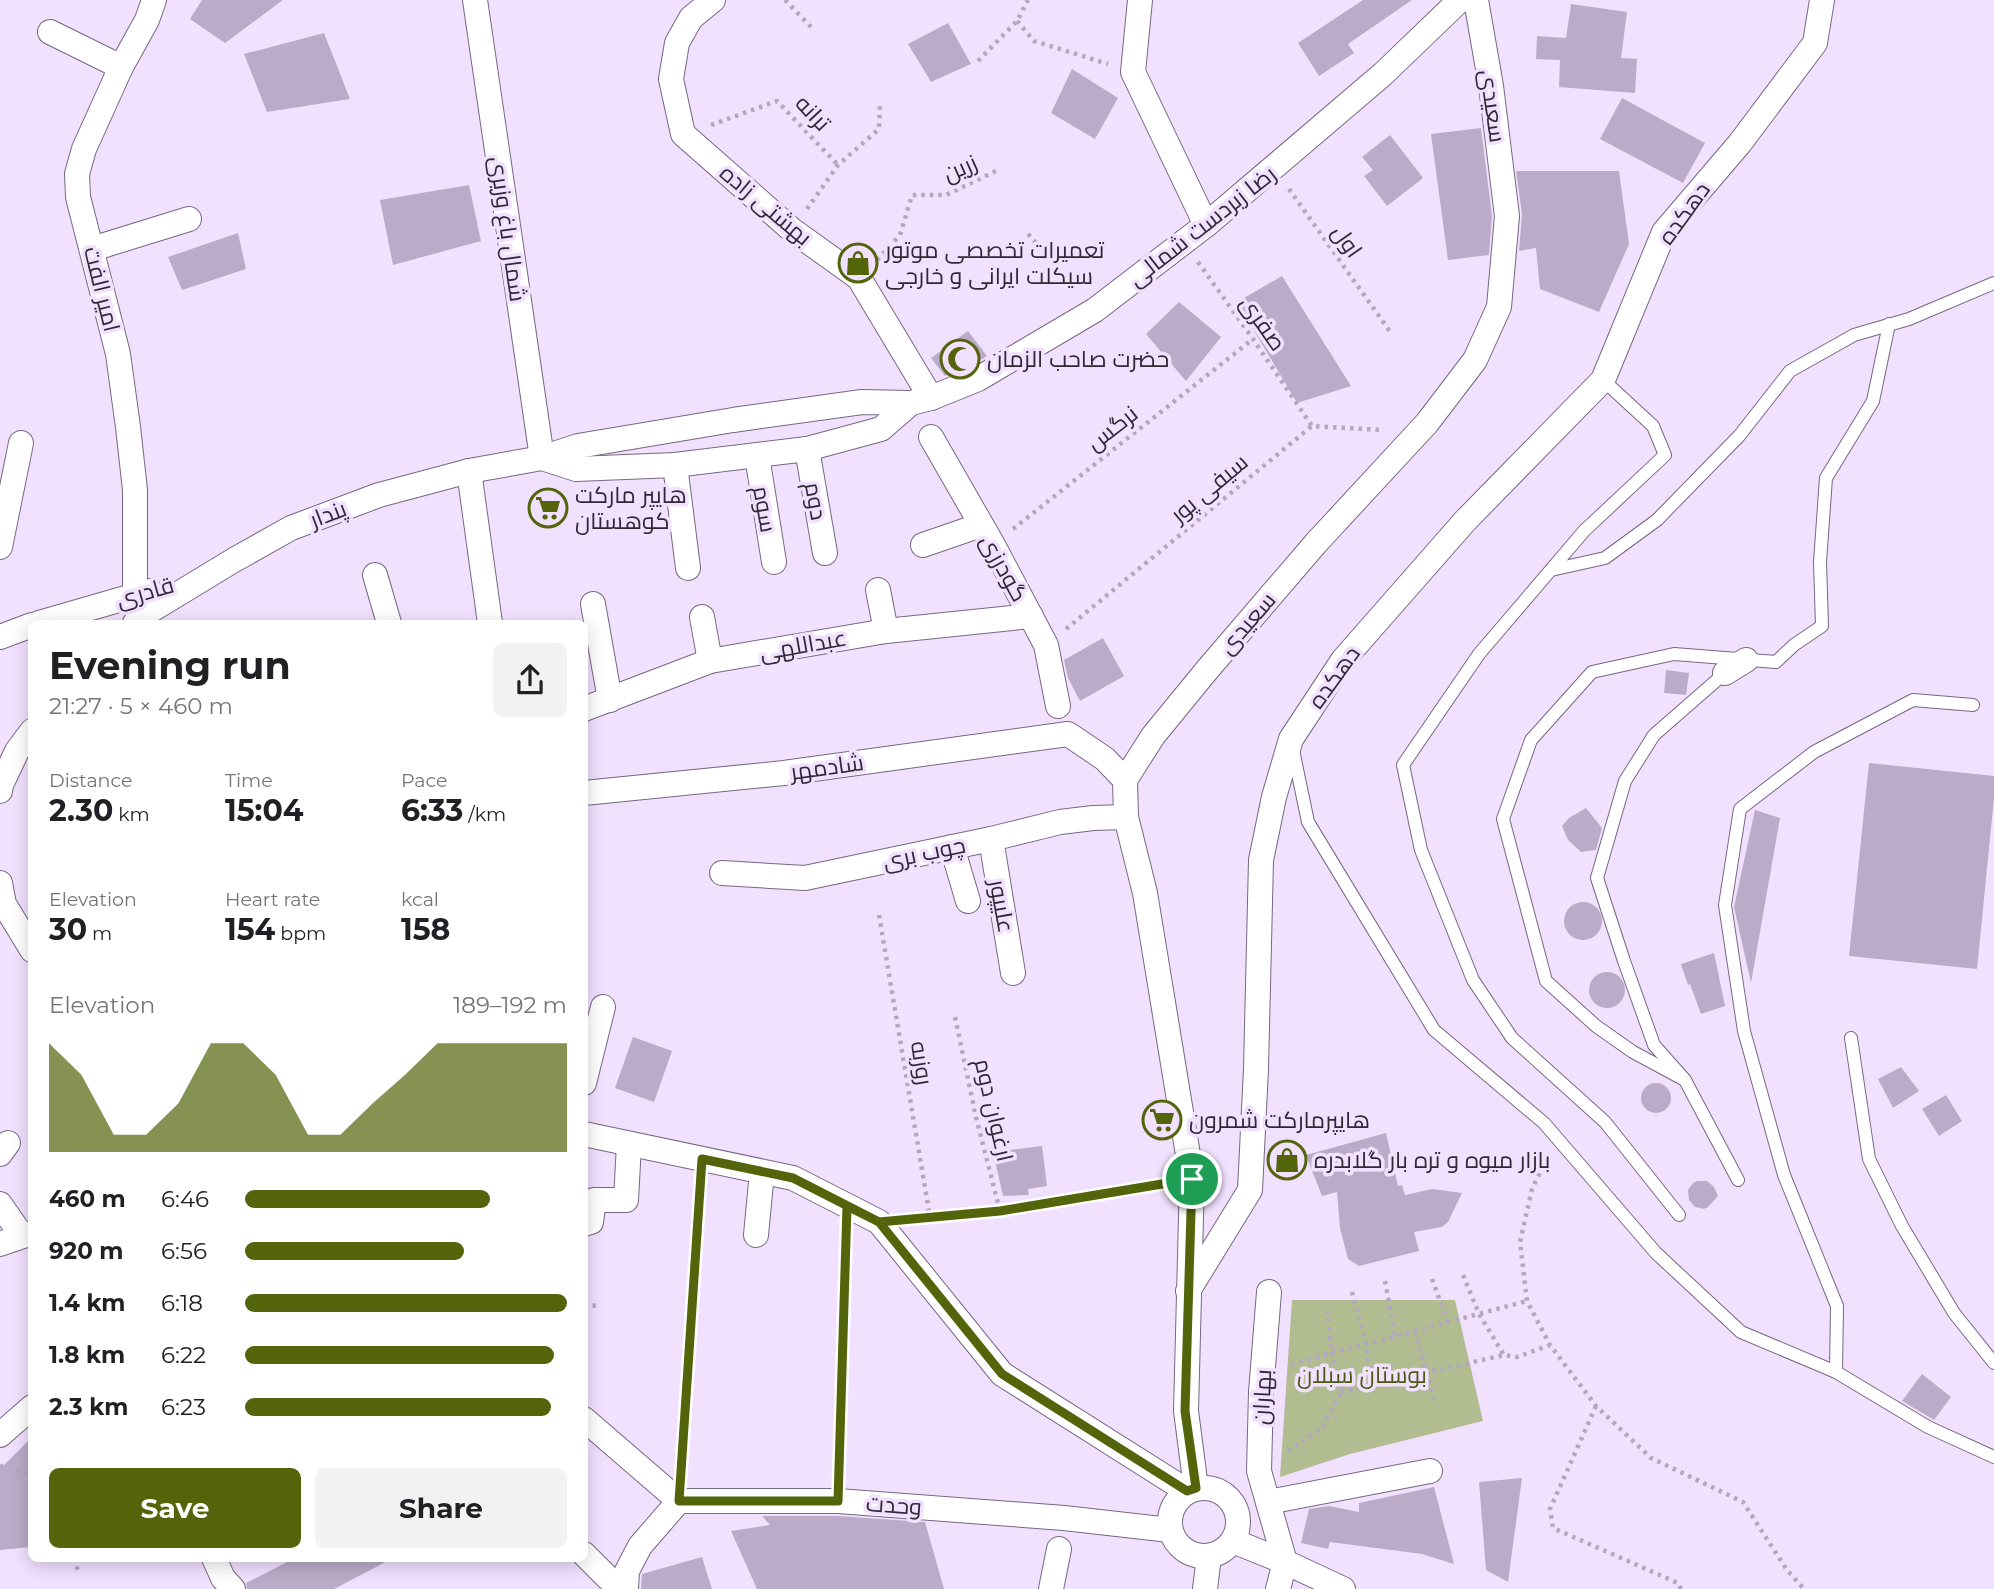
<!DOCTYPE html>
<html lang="en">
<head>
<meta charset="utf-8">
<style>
  body { margin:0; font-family:Montserrat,Cairo,sans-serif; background:#f2f2f2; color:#202124; height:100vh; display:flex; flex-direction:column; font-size:26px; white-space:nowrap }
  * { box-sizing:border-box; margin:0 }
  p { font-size:23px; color:#757577 }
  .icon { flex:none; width:38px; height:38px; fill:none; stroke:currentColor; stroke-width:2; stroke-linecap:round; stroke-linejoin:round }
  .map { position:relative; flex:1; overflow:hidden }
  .sheet { position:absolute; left:28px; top:620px; width:560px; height:942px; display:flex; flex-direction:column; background:#fff; border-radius:10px; box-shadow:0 4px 18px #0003 }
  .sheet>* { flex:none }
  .pin { position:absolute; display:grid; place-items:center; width:60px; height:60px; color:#fff; margin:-30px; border:4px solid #fff; border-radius:50%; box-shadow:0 2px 7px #0007 }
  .round { display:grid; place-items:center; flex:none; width:74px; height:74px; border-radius:10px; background:#f2f2f2 }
  .head { display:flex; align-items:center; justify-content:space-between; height:119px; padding:0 21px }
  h1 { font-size:38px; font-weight:700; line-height:52px }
  .metrics { display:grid; grid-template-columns:repeat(3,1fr); gap:10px; height:119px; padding:7px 21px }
  .metrics div { display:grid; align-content:center }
  .metrics b { font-size:30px; font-weight:700 }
  .metrics small { font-size:19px; font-weight:400 }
  .metrics p { font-size:19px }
  .chart { height:196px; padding:14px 21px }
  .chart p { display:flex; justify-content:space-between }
  .chart svg { width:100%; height:126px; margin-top:7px; fill:#53640a; opacity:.7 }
  .primary-button { display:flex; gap:14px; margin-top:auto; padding:14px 21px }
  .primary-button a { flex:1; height:80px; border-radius:10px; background:#53640a; color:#fff; font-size:28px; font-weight:700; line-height:80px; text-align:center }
  .primary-button a+a { background:#f2f2f2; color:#202124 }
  ul { padding:0 21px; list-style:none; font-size:23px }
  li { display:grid; grid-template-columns:112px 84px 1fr; align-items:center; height:52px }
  li i { height:18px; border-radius:9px; background:#53640a }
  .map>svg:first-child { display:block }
  .green { fill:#b1bd91 }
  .building { fill:#bcabc8 }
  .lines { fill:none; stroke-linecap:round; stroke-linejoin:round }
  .service-casing { stroke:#776782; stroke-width:14 }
  .minor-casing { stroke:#776782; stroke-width:26 }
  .path { stroke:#b6a7c0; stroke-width:4.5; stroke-dasharray:3.5 5; stroke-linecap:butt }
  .service { stroke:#fff; stroke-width:12 }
  .minor { stroke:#fff; stroke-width:24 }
  .route-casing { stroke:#fff; stroke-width:14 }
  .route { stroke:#53640a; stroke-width:9 }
  .labels { text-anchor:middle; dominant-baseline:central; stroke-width:7; stroke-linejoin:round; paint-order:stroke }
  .street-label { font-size:23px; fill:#302934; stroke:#f2e0ff }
  .poi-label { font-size:23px; fill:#302934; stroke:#f2e0ff; text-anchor:start }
  .park-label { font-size:23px; fill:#4b5a10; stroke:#f2e0ff }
</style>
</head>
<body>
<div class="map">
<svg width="1994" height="1589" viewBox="0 0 1994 1589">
  <rect width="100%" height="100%" fill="#f2e0ff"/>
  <polygon class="green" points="1292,1300 1455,1300 1483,1421 1350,1454 1280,1477"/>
  <g class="building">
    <polygon points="202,0 283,0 225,43 190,19"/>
    <polygon points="1363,0 1412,0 1348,44 1354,53 1319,76 1298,43"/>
    <polygon points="1571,4 1627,12 1621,58 1637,59 1635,93 1559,87 1560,60 1536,59 1537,36 1566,38"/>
    <polygon points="948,23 971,64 931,82 908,44"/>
    <polygon points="324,33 350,99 267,112 244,54"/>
    <polygon points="1072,69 1118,98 1095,139 1051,113"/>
    <polygon points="1622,98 1705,143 1683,183 1600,139"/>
    <polygon points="1481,128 1492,216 1489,255 1448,260 1431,134"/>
    <polygon points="1390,135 1423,178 1387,206 1364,176 1373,170 1362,157"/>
    <polygon points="1516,171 1619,171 1629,244 1599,312 1540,289 1536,248 1519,251 1522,214"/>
    <polygon points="469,185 481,241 393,265 380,200"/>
    <polygon points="238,233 246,269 182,290 168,257"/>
    <polygon points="1282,276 1351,386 1297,403 1237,302"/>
    <polygon points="1179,302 1221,337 1186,381 1146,334"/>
    <polygon points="968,331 987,356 971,366 945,376 931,358"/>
    <polygon points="1103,638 1124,676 1080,701 1068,678 1064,660"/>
    <polygon points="1666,670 1689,673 1686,695 1664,693"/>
    <polygon points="1869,763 1994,776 1994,798 1977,969 1849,956"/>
    <polygon points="1586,808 1602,828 1596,850 1581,852 1568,840 1562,826 1569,818"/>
    <polygon points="1755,810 1780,818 1751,983 1734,907"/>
    <circle cx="1583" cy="921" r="19"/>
    <polygon points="1714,953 1725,1006 1701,1014 1690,984 1688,985 1681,964"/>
    <circle cx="1607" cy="990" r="18"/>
    <polygon points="633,1037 672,1051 654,1102 615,1088"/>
    <polygon points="1901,1067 1919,1091 1893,1108 1878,1079"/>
    <circle cx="1656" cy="1098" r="15"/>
    <polygon points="1946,1095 1962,1121 1939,1136 1922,1109"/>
    <polygon points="1386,1133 1398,1186 1402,1185 1405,1195 1432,1189 1462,1193 1448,1222 1442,1227 1414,1232 1419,1251 1359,1266 1348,1259 1340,1228 1337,1192 1322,1196 1306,1155"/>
    <polygon points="1042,1146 1047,1186 1028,1189 1029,1195 1003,1196 993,1152"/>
    <polygon points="1697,1181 1707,1181 1714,1187 1718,1196 1708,1207 1704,1209 1695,1207 1689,1200 1688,1190 1693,1183"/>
    <polygon points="1922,1374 1951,1397 1934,1420 1902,1401"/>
    <polygon points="32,1437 32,1547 0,1550 0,1469"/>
    <polygon points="1522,1478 1508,1582 1486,1570 1479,1482"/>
    <polygon points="1434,1487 1454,1564 1422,1554 1330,1542 1328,1549 1301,1543 1309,1509 1329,1506 1359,1512 1359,1503"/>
    <polygon points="762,1516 837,1516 925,1522 944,1589 757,1589 731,1531 770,1525"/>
    <polygon points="702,1557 712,1589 641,1589 642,1574"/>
    <polygon points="295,1558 393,1558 334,1589 247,1589 246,1583"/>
  </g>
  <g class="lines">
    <defs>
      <g id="service">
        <polyline points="1603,380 1653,426 1665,455 1584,531 1479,654 1403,765 1421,850 1473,980 1512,1038 1605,1122 1679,1215"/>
        <polyline points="1551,570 1605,558 1657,520 1739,436 1790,371 1854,335 1909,319 1994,283"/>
        <polyline points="1725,673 1654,735 1625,781 1597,878 1624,961 1654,1045 1685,1080 1738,1180"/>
        <polyline points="1293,750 1308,822 1434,1030 1544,1123 1656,1253 1741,1332 1836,1372 1928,1427 1994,1457"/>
        <polyline points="1851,1038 1869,1159 1902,1226 1954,1313 1994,1363"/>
        <polyline points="1685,1080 1633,1052 1596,1026 1546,981 1503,819 1531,740 1592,672 1674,654 1776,662 1794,645 1822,626 1820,562 1826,478 1873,401 1889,324"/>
        <polyline points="1836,1372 1837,1306 1784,1175 1744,1031 1725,905 1740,809 1814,752 1913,700 1973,705"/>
      </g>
      <g id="minor">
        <polyline points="475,0 542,458"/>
        <polyline points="713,0 691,18 677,43 671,79 683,134 792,230 859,278 931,398"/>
        <polyline points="1140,0 1133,72 1206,225"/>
        <polyline points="50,32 121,67"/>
        <polyline points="92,249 189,219"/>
        <polyline points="931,437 993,545 1046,645 1058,706"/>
        <polyline points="807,449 825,553"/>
        <polyline points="757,456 774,562"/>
        <polyline points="542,458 576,469 675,465 807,449 881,429 911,403"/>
        <polyline points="675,465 688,568"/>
        <polyline points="469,471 490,623"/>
        <polyline points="923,545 981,525"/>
        <polyline points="0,547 21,443"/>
        <polyline points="375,575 389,623"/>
        <polyline points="878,590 886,631"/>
        <polyline points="135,595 135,490 128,427 118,354 78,197 77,174 84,149 121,67 147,20 154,0"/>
        <polyline points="593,604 610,700"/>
        <polyline points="702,617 710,661"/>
        <polyline points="39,623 150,591"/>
        <polyline points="135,623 150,611 234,560 291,528 379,495 469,471 542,458 578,446 733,420 862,402 911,403 931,398 978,379 1095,310 1206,225 1383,74 1460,0"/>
        <polyline points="0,637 32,625"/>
        <polyline points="1725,673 1746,660"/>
        <polyline points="584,709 710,661 886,631 1031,616"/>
        <polyline points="0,791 1,785 17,751 32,731"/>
        <polyline points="584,793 784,773 1068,734 1105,759 1125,780"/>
        <polyline points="991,839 1013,973"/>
        <polyline points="952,847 968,901"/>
        <polyline points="722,873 805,878 991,839 1060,822 1093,818 1126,817"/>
        <polyline points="0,883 4,904 32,950"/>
        <polyline points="584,1083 603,1007"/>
        <polyline points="584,1134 793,1178 879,1222 1002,1374 1187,1491"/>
        <polyline points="0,1154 8,1143"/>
        <polyline points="0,1204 22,1236"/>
        <polyline points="584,1224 591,1222 594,1200 626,1200 629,1144"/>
        <polyline points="756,1235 762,1172"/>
        <polyline points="0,1244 32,1233"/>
        <polyline points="1188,1291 1250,1190 1256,1069 1261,860 1274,797 1291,739 1343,660 1465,521 1603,380 1664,232 1740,143 1815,43 1822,0"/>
        <polyline points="1269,1292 1261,1392 1259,1471 1285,1562 1278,1589"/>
        <polyline points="584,1419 679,1501"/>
        <polyline points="0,1435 32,1407"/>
        <circle cx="1204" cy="1522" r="34"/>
        <polyline points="1196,1488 1186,1411 1192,1179 1145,893 1126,817 1125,780 1153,736 1207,670 1316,543 1427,423 1475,360 1499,307 1507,216 1491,86 1476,0"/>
        <polyline points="1268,1502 1430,1471"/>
        <polyline points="1233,1541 1285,1562 1343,1589"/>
        <polyline points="584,1554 619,1589"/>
        <polyline points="214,1558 223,1578 233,1589"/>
        <polyline points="626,1589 627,1571 640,1546 679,1501 838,1501 1064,1518 1170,1530"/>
        <polyline points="1051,1589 1059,1549"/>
        <polyline points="1205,1589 1209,1556"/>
      </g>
    </defs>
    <use href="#service" class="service-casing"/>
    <use href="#minor" class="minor-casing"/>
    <g class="path">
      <polyline points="785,0 814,30"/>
      <polyline points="1017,21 1034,41 1108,64"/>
      <polyline points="978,61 1017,21 1028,0"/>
      <polyline points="711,125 777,101 838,165"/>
      <polyline points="1289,189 1391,333"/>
      <polyline points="807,209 838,165 879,129 880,106"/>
      <polyline points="1028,234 1079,291"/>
      <polyline points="877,260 900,235 912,195 946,195 998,170"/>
      <polyline points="1198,262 1253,339 1312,426"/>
      <polyline points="1013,529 1253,339"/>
      <polyline points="1066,629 1312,426 1382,430"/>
      <polyline points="879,915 930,1217"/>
      <polyline points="955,1017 976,1117 1000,1211"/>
      <polyline points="1547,1158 1532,1189 1520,1242 1527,1301 1550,1345 1596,1406 1651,1458 1743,1502 1787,1570 1804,1589"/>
      <polyline points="912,1219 1000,1211 1166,1183"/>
      <polyline points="1463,1275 1479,1314 1504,1355"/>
      <polyline points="1432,1279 1448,1322"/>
      <polyline points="1385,1281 1395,1336"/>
      <polyline points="1352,1292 1366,1344 1371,1385"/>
      <polyline points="584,1305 601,1306"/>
      <polyline points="1415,1331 1434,1399"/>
      <polyline points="1291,1364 1527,1301"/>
      <polyline points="1341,1392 1504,1355 1517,1357 1550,1345"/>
      <polyline points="1596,1406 1550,1509 1553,1528 1678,1583 1681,1589"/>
      <polyline points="1288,1451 1322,1428 1341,1392 1332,1353 1327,1311"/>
      <polyline points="0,1466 32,1475"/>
      <polyline points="681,1469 700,1184"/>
      <polyline points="839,1474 846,1235"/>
      <polyline points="75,1558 78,1572"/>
    </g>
    <use href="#service" class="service"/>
    <use href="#minor" class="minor"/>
  </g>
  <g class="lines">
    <defs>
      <polyline id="route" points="1192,1179 1000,1211 879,1222 847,1206 838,1501 679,1501 702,1159 793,1178 879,1222 1002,1374 1187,1491 1196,1488 1185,1411 1192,1179"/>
    </defs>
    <use href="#route" class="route-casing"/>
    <use href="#route" class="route"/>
  </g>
  <defs>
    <symbol id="shop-ring" viewBox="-11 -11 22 22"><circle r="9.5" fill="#f2e0ff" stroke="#53640a" stroke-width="1.5"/><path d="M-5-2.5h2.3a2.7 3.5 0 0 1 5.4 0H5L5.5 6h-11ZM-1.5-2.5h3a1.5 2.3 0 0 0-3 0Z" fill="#53640a"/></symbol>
    <symbol id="mosque-ring" viewBox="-11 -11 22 22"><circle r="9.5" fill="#f2e0ff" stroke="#53640a" stroke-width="1.5"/><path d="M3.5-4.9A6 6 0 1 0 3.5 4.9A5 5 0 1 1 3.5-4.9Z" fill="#53640a"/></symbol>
    <symbol id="supermarket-ring" viewBox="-11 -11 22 22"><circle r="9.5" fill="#f2e0ff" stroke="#53640a" stroke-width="1.5"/><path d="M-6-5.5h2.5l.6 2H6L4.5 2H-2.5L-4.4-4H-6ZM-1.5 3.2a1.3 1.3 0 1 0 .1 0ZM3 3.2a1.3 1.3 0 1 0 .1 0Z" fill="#53640a"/></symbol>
  </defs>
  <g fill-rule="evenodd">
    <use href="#shop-ring" x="836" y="241" width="44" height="44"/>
    <use href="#mosque-ring" x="938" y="337" width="44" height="44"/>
    <use href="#supermarket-ring" x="526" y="486" width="44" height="44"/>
    <use href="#supermarket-ring" x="1140" y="1098" width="44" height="44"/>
    <use href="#shop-ring" x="1265" y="1138" width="44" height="44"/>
  </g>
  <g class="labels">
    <g class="street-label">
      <text transform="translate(1493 106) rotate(82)">سعیدی</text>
      <text transform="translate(813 113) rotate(47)">ترانه</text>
      <text transform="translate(960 168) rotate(-24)">زرین</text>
      <text transform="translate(766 205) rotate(40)">بهشتی زاده</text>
      <text transform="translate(1684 213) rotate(-54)">دهکده</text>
      <text transform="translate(1202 226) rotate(-38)">رضا زبردست شمالی</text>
      <text transform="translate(508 229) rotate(82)">شمال باغ وزیری</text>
      <text transform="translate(1347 241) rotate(55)">اول</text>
      <text transform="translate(102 289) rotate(76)">امیر الفت</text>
      <text transform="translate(1263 323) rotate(55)">صفری</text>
      <text transform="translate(1112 428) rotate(-38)">نرگس</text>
      <text transform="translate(1209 488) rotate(-40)">سیفی پور</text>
      <text transform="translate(816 501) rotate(80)">دوم</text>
      <text transform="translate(765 509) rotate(80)">سوم</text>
      <text transform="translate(328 514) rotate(-21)">پندار</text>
      <text transform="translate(1004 568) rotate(61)">گودرزی</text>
      <text transform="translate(145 592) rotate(-16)">قادری</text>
      <text transform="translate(1247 623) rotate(-49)">سعیدی</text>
      <text transform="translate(803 645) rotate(-10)">عبداللهی</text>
      <text transform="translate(1334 677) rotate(-54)">دهکده</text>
      <text transform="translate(827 767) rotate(-8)">شادمهر</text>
      <text transform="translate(924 853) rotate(-12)">چوب بری</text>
      <text transform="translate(1002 906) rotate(80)">علیپور</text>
      <text transform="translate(922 1063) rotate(81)">روزبه</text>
      <text transform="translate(994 1110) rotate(77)">ارغوان دوم</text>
      <text transform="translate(1262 1397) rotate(-87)">بهاران</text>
      <text transform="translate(894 1505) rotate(4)">وحدت</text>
    </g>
    <g class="poi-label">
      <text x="885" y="250">تعمیرات تخصصی موتور<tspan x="885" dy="26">سیکلت ایرانی و خارجی</tspan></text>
      <text x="987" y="359">حضرت صاحب الزمان</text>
      <text x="575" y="495">هایپر مارکت<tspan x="575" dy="26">کوهستان</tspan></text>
      <text x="1189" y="1120">هایپرمارکت شمرون</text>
      <text x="1314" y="1160">بازار میوه و تره بار گلابدره</text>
    </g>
    <g class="park-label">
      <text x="1362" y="1375">بوستان سبلان</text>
    </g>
  </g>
</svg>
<div class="pin" style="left:1192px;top:1179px;background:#1e9e55"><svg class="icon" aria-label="arrive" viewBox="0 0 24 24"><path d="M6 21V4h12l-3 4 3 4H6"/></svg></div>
<section class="sheet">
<div class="head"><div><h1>Evening run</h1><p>21:27 · 5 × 460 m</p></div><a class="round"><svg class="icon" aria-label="share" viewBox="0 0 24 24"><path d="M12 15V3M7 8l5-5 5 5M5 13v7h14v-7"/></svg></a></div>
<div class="metrics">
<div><p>Distance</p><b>2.30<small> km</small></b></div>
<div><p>Time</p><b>15:04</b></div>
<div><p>Pace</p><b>6:33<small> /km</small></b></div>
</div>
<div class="metrics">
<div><p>Elevation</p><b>30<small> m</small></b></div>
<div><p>Heart rate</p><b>154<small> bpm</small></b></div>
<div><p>kcal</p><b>158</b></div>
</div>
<div class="chart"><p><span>Elevation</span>189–192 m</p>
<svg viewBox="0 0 160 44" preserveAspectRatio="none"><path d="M0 44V6L10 17L20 38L30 38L40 27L50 6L60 6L70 17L80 38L90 38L100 27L110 17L120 6L130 6L140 6L150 6L160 6V44z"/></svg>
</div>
<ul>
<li><b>460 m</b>6:46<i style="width:76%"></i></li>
<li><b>920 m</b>6:56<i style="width:68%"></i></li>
<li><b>1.4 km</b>6:18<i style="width:100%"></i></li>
<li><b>1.8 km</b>6:22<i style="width:96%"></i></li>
<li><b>2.3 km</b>6:23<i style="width:95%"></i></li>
</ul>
<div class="primary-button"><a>Save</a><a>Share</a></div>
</section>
</div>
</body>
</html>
